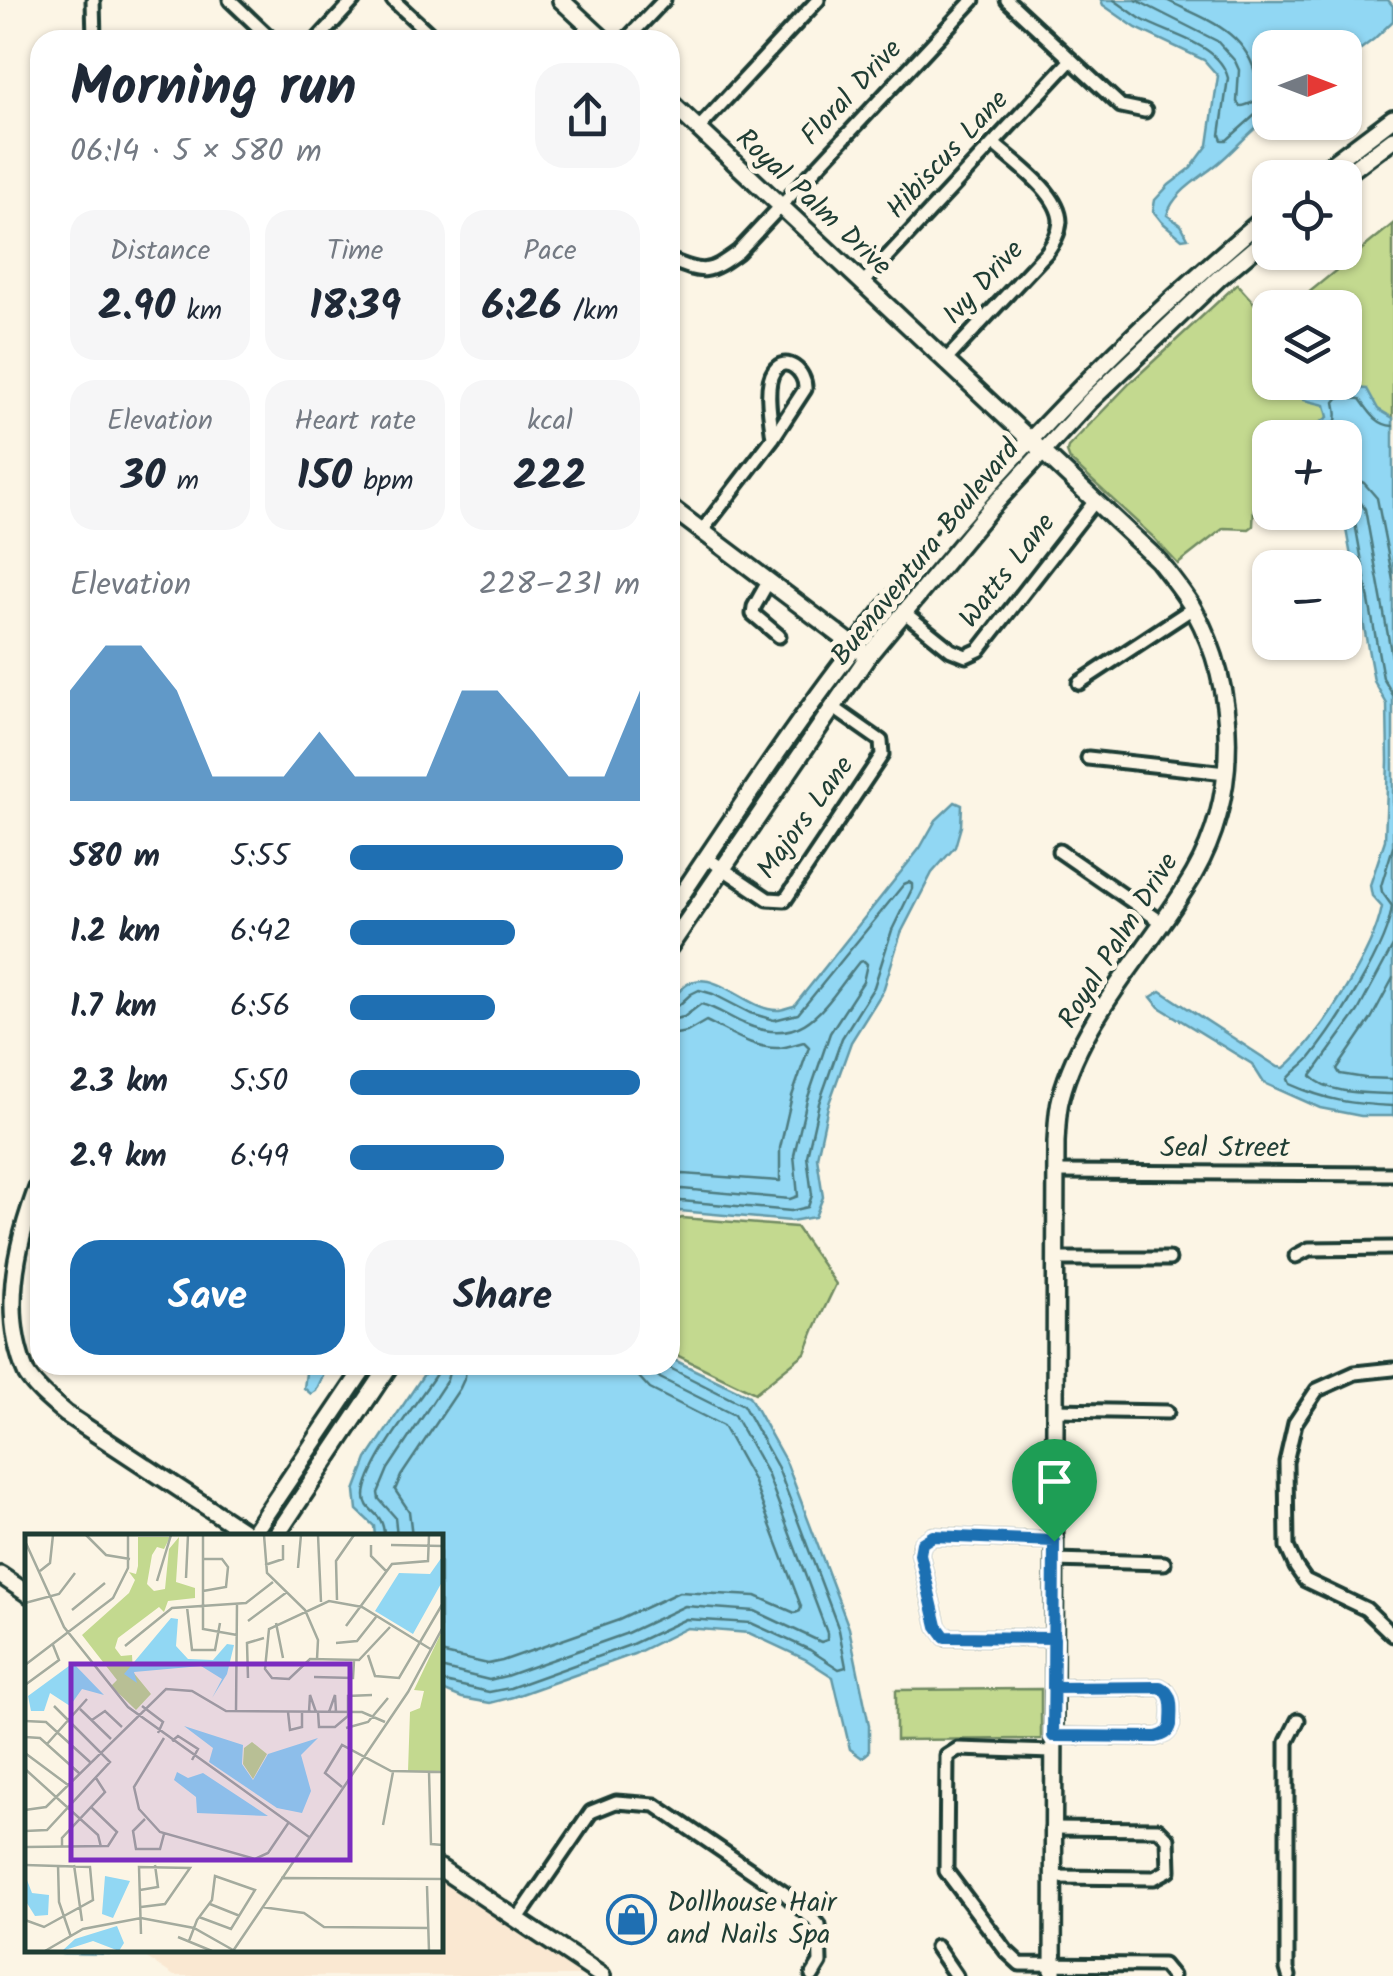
<!DOCTYPE html>
<html lang="en">
<head>
<meta charset="utf-8">
<style>
  body { margin:0; font-family:Kalam,sans-serif; background:#f6f6f7; color:#1f2937; height:100vh; display:flex; flex-direction:column; font-size:38px; white-space:nowrap }
  * { box-sizing:border-box; margin:0 }
  p { font-size:32px; color:#747a83 }
  .icon { flex:none; width:55px; height:55px; fill:none; stroke:currentColor; stroke-width:2; stroke-linecap:round; stroke-linejoin:round }
  .map { position:relative; flex:1; overflow:hidden }
  .side { position:absolute; left:30px; top:30px; width:650px; height:1345px; display:flex; flex-direction:column; background:#fff; border-radius:30px; box-shadow:0 2px 8px #0004 }
  .side>* { flex:none }
  .needle { width:65px; rotate:90deg }
  .tools { position:absolute; left:1252px; top:30px; display:grid; gap:20px }
  .tools a { display:grid; place-items:center; width:110px; height:110px; border-radius:20px; background:#fff; box-shadow:0 2px 8px #0004; font-size:50px }
  .pin { position:absolute; display:grid; place-items:center; width:85px; height:85px; color:#fff; margin:-102px -42px; border-radius:50% 50% 50% 0; rotate:-45deg; box-shadow:0 0 10px #0007 }
  .pin .icon { rotate:45deg }
  .round { display:grid; place-items:center; flex:none; width:105px; height:105px; border-radius:30px; background:#f6f6f7 }
  .summary { display:flex; align-items:center; justify-content:space-between; height:170px; padding:0 40px }
  h1 { font-size:55px; font-weight:800; line-height:75px }
  .figures { display:grid; grid-template-columns:repeat(3,1fr); gap:15px; height:170px; padding:10px 40px }
  .figures div { display:grid; align-content:center; border-radius:25px; background:#f6f6f7; text-align:center }
  .figures b { font-size:42px; font-weight:800 }
  .figures small { font-size:28px; font-weight:400 }
  .figures p { font-size:28px }
  .chart { height:280px; padding:20px 40px }
  .chart p { display:flex; justify-content:space-between }
  .chart svg { width:100%; height:180px; margin-top:10px; fill:#1f6fb2; opacity:.7 }
  .action { display:flex; gap:20px; margin-top:auto; padding:20px 40px }
  .action a { flex:1; height:115px; border-radius:30px; background:#1f6fb2; color:#fff; font-size:40px; font-weight:800; line-height:115px; text-align:center }
  .action a+a { background:#f6f6f7; color:#1f2937 }
  ul { padding:0 40px; list-style:none; font-size:32px }
  li { display:grid; grid-template-columns:160px 120px 1fr; align-items:center; height:75px }
  li i { height:25px; border-radius:12px; background:#1f6fb2 }
  .map>svg:first-child { display:block }
  .built { fill:#fae8d2 }
  .green { fill:#c3d98f; stroke:#718b62; stroke-width:2.5 }
  .water { fill:#91d7f3; stroke:#6399a7; stroke-width:2.5 }
  .lines { fill:none; stroke-linecap:round; stroke-linejoin:round }
  .shore { stroke:#4d7b80; stroke-width:2.5 }
  .street-casing { stroke:#1f3d34; stroke-width:19 }
  .secondary-casing { stroke:#1f3d34; stroke-width:22 }
  .street { stroke:#fcf5e5; stroke-width:11 }
  .secondary { stroke:#fcf5e5; stroke-width:15 }
  .route-casing { stroke:#fff; stroke-width:20 }
  .route { stroke:#1f6fb2; stroke-width:12 }
  .labels { text-anchor:middle; dominant-baseline:central; stroke-width:10; stroke-linejoin:round; paint-order:stroke }
  .street-label { font-size:28px; fill:#1f3d34; stroke:#fcf5e5 }
  .poi-label { font-size:28px; fill:#1f3d34; stroke:#fcf5e5; text-anchor:start }
  .inset-road { fill:none; stroke:#a4ab9e; stroke-width:2.5 }
  .view { fill:#7b2cbf; fill-opacity:0.15; stroke:#7b2cbf; stroke-width:5 }
  .inset-edge { fill:none; stroke:#1f3d34; stroke-width:5 }
</style>
</head>
<body>
<div class="map">
<svg width="1393" height="1976" viewBox="0 0 1393 1976">
  <rect width="100%" height="100%" fill="#fcf5e5"/>
  <filter id="ink" filterUnits="userSpaceOnUse"><feTurbulence type="fractalNoise" baseFrequency=".01" numOctaves="2"/><feDisplacementMap in="SourceGraphic" scale="20" xChannelSelector="R" yChannelSelector="G"/><feConvolveMatrix kernelMatrix="1 2 1 2 8 2 1 2 1" color-interpolation-filters="sRGB"/></filter>
  <g filter="url(#ink)">
    <polygon class="built" points="440,1875 591,1976 174,1976 141,1954 137,1949 440,1948"/>
    <g class="green">
      <polygon points="1393,224 1393,433 1337,438 1270,438 1270,491 1254,504 1253,526 1249,529 1224,528 1178,564 1152,536 1070,460 1067,452 1068,447 1130,383 1237,284 1270,321 1270,382 1345,382 1345,308 1291,307"/>
      <polygon points="682,1218 796,1227 836,1284 815,1328 805,1353 755,1393 670,1352 670,1222"/>
      <polygon points="1041,1689 1041,1739 896,1740 896,1690"/>
    </g>
    <g class="water">
      <path d="M1101 0H1388L1393 6V21L1374 39 1345 61V48H1270V116C1252 129 1239 145 1223 159 1205 176 1174 190 1167 215L1181 225 1188 238 1182 239 1162 222 1153 211 1155 200 1169 185 1191 168 1208 145 1218 76 1204 60 1136 28 1103 5Z"/>
      <path d="M1309 383H1339L1340 387 1367 389 1378 409 1393 418V1116H1361L1320 1108 1264 1083 1252 1064 1159 1007 1151 997 1161 991 1278 1067 1284 1068C1318 1040 1374 951 1382 907L1372 896 1370 885 1385 840 1388 761 1387 704 1374 681 1343 513 1345 512V438L1331 437 1325 432 1314 437H1298L1328 417 1325 405 1304 400 1302 391Z"/>
      <path d="M955 802 962 805 961 826 955 847 932 873 901 933 883 991 851 1042 828 1106 817 1157 823 1197 815 1217 791 1221 680 1211 670 1215V1001C677 994 685 983 695 981 721 975 751 1011 778 1010 783 1010 788 1007 794 1006L920 848 936 820Z"/>
      <polygon points="670,1358 749,1396 787,1464 849,1628 869,1725 869,1752 862,1758 850,1749 833,1677 805,1659 749,1633 687,1628 634,1654 513,1697 490,1703 462,1698 440,1689 440,1536 375,1536 374,1526 357,1510 355,1491 367,1459 430,1365 670,1365"/>
      <polygon points="307,1365 328,1365 316,1391 311,1394 304,1388"/>
      <polygon points="56,1949 131,1949 136,1954 59,1953"/>
    </g>
    <g class="lines">
      <g class="shore">
        <path d="M1114 0C1123 6 1132 13 1141 19 1169 35 1219 43 1228 78L1220 135 1222 140H1227L1255 115 1263 109H1270"/>
        <path d="M1136 0 1217 41 1235 61 1239 70 1237 102 1240 106C1250 107 1258 96 1270 96"/>
        <path d="M1166 0C1207 20 1247 31 1257 80L1270 81"/>
        <path d="M1316 438C1335 425 1340 425 1335 402L1339 397 1360 399C1369 411 1376 425 1393 426"/>
        <polyline points="1345,475 1364,483 1377,498 1393,580"/>
        <polyline points="1345,490 1357,497 1365,509 1393,663"/>
        <polyline points="1345,503 1353,512 1383,678 1393,695"/>
        <path d="M1393 847 1381 886 1382 892 1392 906C1388 946 1336 1026 1310 1058 1303 1066 1294 1071 1288 1079L1290 1084C1328 1101 1352 1104 1393 1106"/>
        <path d="M1393 946 1358 1011 1311 1076C1329 1095 1368 1093 1393 1094"/>
        <polyline points="1393,978 1371,1019 1337,1069 1340,1074 1365,1078 1393,1079"/>
        <polyline points="670,1007 679,1005 691,994 699,990 713,994 750,1013 774,1020 798,1014 904,884 909,882 912,884 912,889 892,930 874,987 842,1038 819,1103 807,1156 812,1195 808,1207 791,1211 681,1201 670,1204"/>
        <path d="M670 1020 684 1017 701 1004C717 1008 730 1018 745 1024 806 1050 826 1003 859 962L864 961 867 964 863 982 830 1033 807 1100 794 1155 798 1196 790 1199 682 1189 670 1191"/>
        <path d="M670 1035 687 1032 706 1021C728 1031 753 1049 779 1048 787 1047 796 1044 804 1042L809 1047 792 1096 780 1148V1181L683 1174 670 1175"/>
        <path d="M384 1536C384 1510 365 1514 365 1496 366 1465 418 1402 436 1374L438 1365"/>
        <polyline points="397,1536 395,1517 379,1499 378,1493 388,1469 447,1380 451,1365"/>
        <polyline points="412,1536 409,1511 395,1490 401,1476 460,1388 465,1377 466,1365"/>
        <polyline points="440,1653 488,1664 502,1661 619,1620 679,1592 756,1596 795,1613 800,1611 801,1606 753,1480 723,1426 650,1389 639,1377 634,1365"/>
        <polyline points="440,1668 489,1680 506,1676 625,1634 685,1606 755,1611 821,1642 827,1640 827,1633 767,1473 734,1415 660,1378 649,1365"/>
        <polyline points="440,1681 489,1692 510,1688 630,1645 686,1619 751,1623 810,1650 839,1669 846,1667 839,1630 778,1468 743,1405 664,1365"/>
      </g>
      <defs>
        <g id="street">
          <polyline points="93,0 94,40"/>
          <polyline points="230,0 272,40"/>
          <polyline points="393,0 436,40"/>
          <polyline points="1007,0 1121,106 1145,111"/>
          <polyline points="317,40 354,0"/>
          <polyline points="626,40 664,0"/>
          <polyline points="698,129 818,0"/>
          <path d="M670 260C704 274 708 274 738 252L973 0"/>
          <polyline points="862,284 1071,60"/>
          <path d="M945 361 1047 252C1053 243 1059 234 1060 222 1060 193 1014 162 994 144"/>
          <path d="M701 532 773 438 805 389C806 371 785 354 774 371 764 385 771 422 773 438"/>
          <polyline points="768,582 754,607 753,614 779,636"/>
          <polyline points="905,613 951,650 966,656 979,650 1095,501"/>
          <polyline points="1079,683 1193,608"/>
          <polyline points="1088,758 1226,773"/>
          <polyline points="1059,851 1163,923"/>
          <polyline points="707,858 768,899 785,900 882,755 881,741 834,708"/>
          <polyline points="1056,1172 1393,1174"/>
          <polyline points="1296,1256 1309,1249 1393,1248"/>
          <polyline points="1055,1259 1169,1259"/>
          <polyline points="1393,1369 1355,1373 1317,1390 1295,1423 1286,1462 1287,1547 1296,1567 1305,1580 1366,1609 1393,1635"/>
          <polyline points="1054,1410 1167,1412"/>
          <polyline points="1054,1560 1164,1563"/>
          <polyline points="1054,1638 945,1637 937,1626 920,1554 922,1543 933,1536 1055,1541"/>
          <path d="M1053 1688 1160 1687C1175 1694 1171 1711 1171 1725 1169 1733 1164 1735 1156 1737L1053 1736"/>
          <polyline points="1053,1752 958,1749 947,1756 946,1871 1006,1951 1020,1964 1163,1965 1172,1976"/>
          <polyline points="1052,1877 1154,1878 1169,1870 1168,1839 1158,1829 1052,1828"/>
          <polyline points="517,1920 591,1812 616,1802 655,1805 784,1893 819,1925 820,1963 812,1976"/>
          <polyline points="936,1947 956,1976"/>
          <polyline points="1289,1976 1287,1969 1287,1742 1298,1720"/>
        </g>
        <g id="secondary">
          <polyline points="561,0 604,40"/>
          <path d="M670 102 1158 560C1170 576 1184 592 1194 610 1238 690 1239 795 1194 874 1152 947 1083 1014 1061 1097 1057 1111 1057 1128 1056 1142L1053 1976"/>
          <polyline points="1313,178 1393,118"/>
          <polyline points="1341,178 1393,139"/>
          <polyline points="670,507 861,651"/>
          <path d="M670 912C730 823 790 730 856 645 979 486 1116 342 1270 213"/>
          <polyline points="670,946 868,656 989,510 1090,401 1219,278 1270,235"/>
          <path d="M40 1181C16 1242 0 1314 27 1375 37 1390 52 1402 66 1414L251 1536"/>
          <polyline points="251,1536 366,1365"/>
          <polyline points="276,1536 390,1365"/>
          <polyline points="0,1575 28,1594"/>
          <polyline points="440,1868 602,1976"/>
        </g>
      </defs>
      <use href="#street" class="street-casing"/>
      <use href="#secondary" class="secondary-casing"/>
      <use href="#street" class="street"/>
      <use href="#secondary" class="secondary"/>
    </g>
  </g>
  <g class="lines" filter="url(#ink)">
    <defs>
      <path id="route" d="M1054 1541 933 1536 922 1543 920 1554 937 1626 945 1637 1054 1638 1053 1736 1156 1737C1164 1735 1169 1733 1171 1725 1171 1711 1175 1694 1160 1687L1053 1688 1054 1541"/>
    </defs>
    <use href="#route" class="route-casing"/>
    <use href="#route" class="route"/>
  </g>
  <defs>
    <symbol id="shop-ring" viewBox="-11 -11 22 22"><circle r="9.5" fill="#fcf5e5" stroke="#1f6fb2" stroke-width="1.5"/><path d="M-5-2.5h2.3a2.7 3.5 0 0 1 5.4 0H5L5.5 6h-11ZM-1.5-2.5h3a1.5 2.3 0 0 0-3 0Z" fill="#1f6fb2"/></symbol>
  </defs>
  <g fill-rule="evenodd">
    <use href="#shop-ring" x="604" y="1892" width="55" height="55"/>
  </g>
  <g class="labels">
    <g class="street-label">
      <text transform="translate(852 93) rotate(-47)">Floral Drive</text>
      <text transform="translate(948 155) rotate(-47)">Hibiscus Lane</text>
      <text transform="translate(813 203) rotate(43)">Royal Palm Drive</text>
      <text transform="translate(984 283) rotate(-47)">Ivy Drive</text>
      <text transform="translate(926 553) rotate(-51)">Buenaventura Boulevard</text>
      <text transform="translate(1008 571) rotate(-52)">Watts Lane</text>
      <text transform="translate(806 818) rotate(-54)">Majors Lane</text>
      <text transform="translate(1119 941) rotate(-58)">Royal Palm Drive</text>
      <text x="1225" y="1148">Seal Street</text>
    </g>
    <g class="poi-label">
      <text x="667" y="1903">Dollhouse Hair<tspan x="667" dy="32">and Nails Spa</tspan></text>
    </g>
  </g>
  <g transform="translate(25 1534)">
    <rect width="418" height="418" fill="#fcf5e5"/>
    <path d="M113 3H145L139 15 132 13 127 21 122 50 129 57 140 55 144 15 154 3 151 48 170 54V64L143 67 139 78 134 73 93 104 90 114 96 122 107 121 108 138 126 160 111 176 86 152 92 146 57 101 104 59 110 46 104 38 111 40 113 32ZM417 97V237H383L385 178 395 174 399 157 389 156ZM227 208 242 220 228 245 218 230 219 214Z" fill="#c3d98f"/>
    <path d="M417 23V48L388 100 350 77 374 39 405 40ZM146 84 153 85 151 112 163 125 188 126 202 110 209 111 202 140 187 164 197 145 176 132 109 138 112 149 99 140ZM48 129 79 161 57 155 45 172 25 159 19 177H6L3 162ZM159 192 218 211 217 230 228 246 243 220 293 204 276 221 286 257 277 279 252 274 184 228 188 214ZM152 238 163 244 178 239 243 282 172 279 171 263 149 246ZM0 341 7 359 24 361 23 381 10 382 0 366ZM80 342 105 347 88 384 77 380ZM92 392 99 409 94 417 68 407 37 417 50 405Z" fill="#91d7f3"/>
    <path class="inset-road" d="M61 1 81 21 105 25M178 1V95L212 101M239 1 242 39 280 76 293 106 292 125M293 1 296 68M0 7 39 93 103 173 284 303M346 11V22L361 37M366 11 418 12M178 25H197L203 33 201 53 178 57M240 31 258 25V11M273 34 276 1M15 37 25 29 28 1M161 44 163 1M132 47 146 1M312 66 311 27 329 1M0 69 34 60 50 39M162 73 167 116H190L195 89M47 76 80 49M223 87 262 58M251 89 258 124M321 92 367 30 403 27 404 1M365 93 334 126 285 125 264 145 247 144 240 135 244 95 304 67 337 73 407 116M311 109 332 107 351 83M100 112 147 74 221 69 248 48M343 121 350 142 374 144 418 69M0 131 88 64 103 34V1M289 143 328 144 329 127M223 144 222 109 239 104M0 151 34 126 28 111M117 172 138 188 133 199M55 175 86 205M211 177 212 69M263 178 265 196 277 193V178M284 178 285 161 291 178M293 178 294 193H310L323 182V162L347 161M304 178 310 161 311 178M67 186 80 177 97 193M0 187 21 188 65 228M321 194 343 188 363 164M0 203 15 204 54 239M139 204 109 253 114 275 135 298 230 325 243 319 264 288M147 207 153 202 173 215 167 226M22 210 62 165M0 219 43 251M0 235 73 301 76 313M404 238 406 310 418 311M317 253 300 239 317 211 366 237 418 238M0 276 21 273 141 155 167 157 201 177 337 178 360 188M120 285 108 297 111 315H135L139 300M358 291 368 238M0 297 22 296 85 228 29 172M0 313 83 312 92 298 66 273M37 313V304L80 258 71 244M0 331 65 333 68 366 19 393 0 386M33 331 34 368 46 403M49 331 57 387M256 344 418 345M402 352 404 417M115 356 133 353 130 331M185 370 215 382M116 373 140 370 165 334 114 333 116 400M237 373 279 379 299 393 404 394M153 403 187 417M164 407 172 386 187 366 190 342 230 356 206 395 174 383M20 417 58 395 116 384 169 394 208 416M208 417 383 158 418 93"/>
    <path class="view" d="M46 130H325V326H46Z"/>
    <rect width="418" height="418" class="inset-edge"/>
  </g>
</svg>
<div class="tools">
<a><svg class="needle" viewBox="-14 -14 28 28"><path d="M0-13l5 13h-10z" fill="#e53935"/><path d="M0 13l5-13h-10z" fill="#747a83"/></svg></a>
<a><svg class="icon" aria-label="locate" viewBox="0 0 24 24"><circle cx="12" cy="12" r="6"/><path d="M12 2v4M12 18v4M2 12h4M18 12h4"/></svg></a>
<a><svg class="icon" aria-label="layers" viewBox="0 0 24 24"><path d="M12 4l9 5-9 5-9-5zM3 14l9 5 9-5"/></svg></a>
<a>+</a>
<a>−</a>
</div>
<div class="pin" style="left:1054px;top:1541px;background:#1e9e55"><svg class="icon" aria-label="arrive" viewBox="0 0 24 24"><path d="M6 21V4h12l-3 4 3 4H6"/></svg></div>
<section class="side">
<div class="summary"><div><h1>Morning run</h1><p>06:14 · 5 × 580 m</p></div><a class="round"><svg class="icon" aria-label="share" viewBox="0 0 24 24"><path d="M12 15V3M7 8l5-5 5 5M5 13v7h14v-7"/></svg></a></div>
<div class="figures">
<div><p>Distance</p><b>2.90<small> km</small></b></div>
<div><p>Time</p><b>18:39</b></div>
<div><p>Pace</p><b>6:26<small> /km</small></b></div>
</div>
<div class="figures">
<div><p>Elevation</p><b>30<small> m</small></b></div>
<div><p>Heart rate</p><b>150<small> bpm</small></b></div>
<div><p>kcal</p><b>222</b></div>
</div>
<div class="chart"><p><span>Elevation</span>228–231 m</p>
<svg viewBox="0 0 160 44" preserveAspectRatio="none"><path d="M0 44V17L10 6L20 6L30 17L40 38L50 38L60 38L70 27L80 38L90 38L100 38L110 17L120 17L130 27L140 38L150 38L160 17V44z"/></svg>
</div>
<ul>
<li><b>580 m</b>5:55<i style="width:94%"></i></li>
<li><b>1.2 km</b>6:42<i style="width:57%"></i></li>
<li><b>1.7 km</b>6:56<i style="width:50%"></i></li>
<li><b>2.3 km</b>5:50<i style="width:100%"></i></li>
<li><b>2.9 km</b>6:49<i style="width:53%"></i></li>
</ul>
<div class="action"><a>Save</a><a>Share</a></div>
</section>
</div>
</body>
</html>
